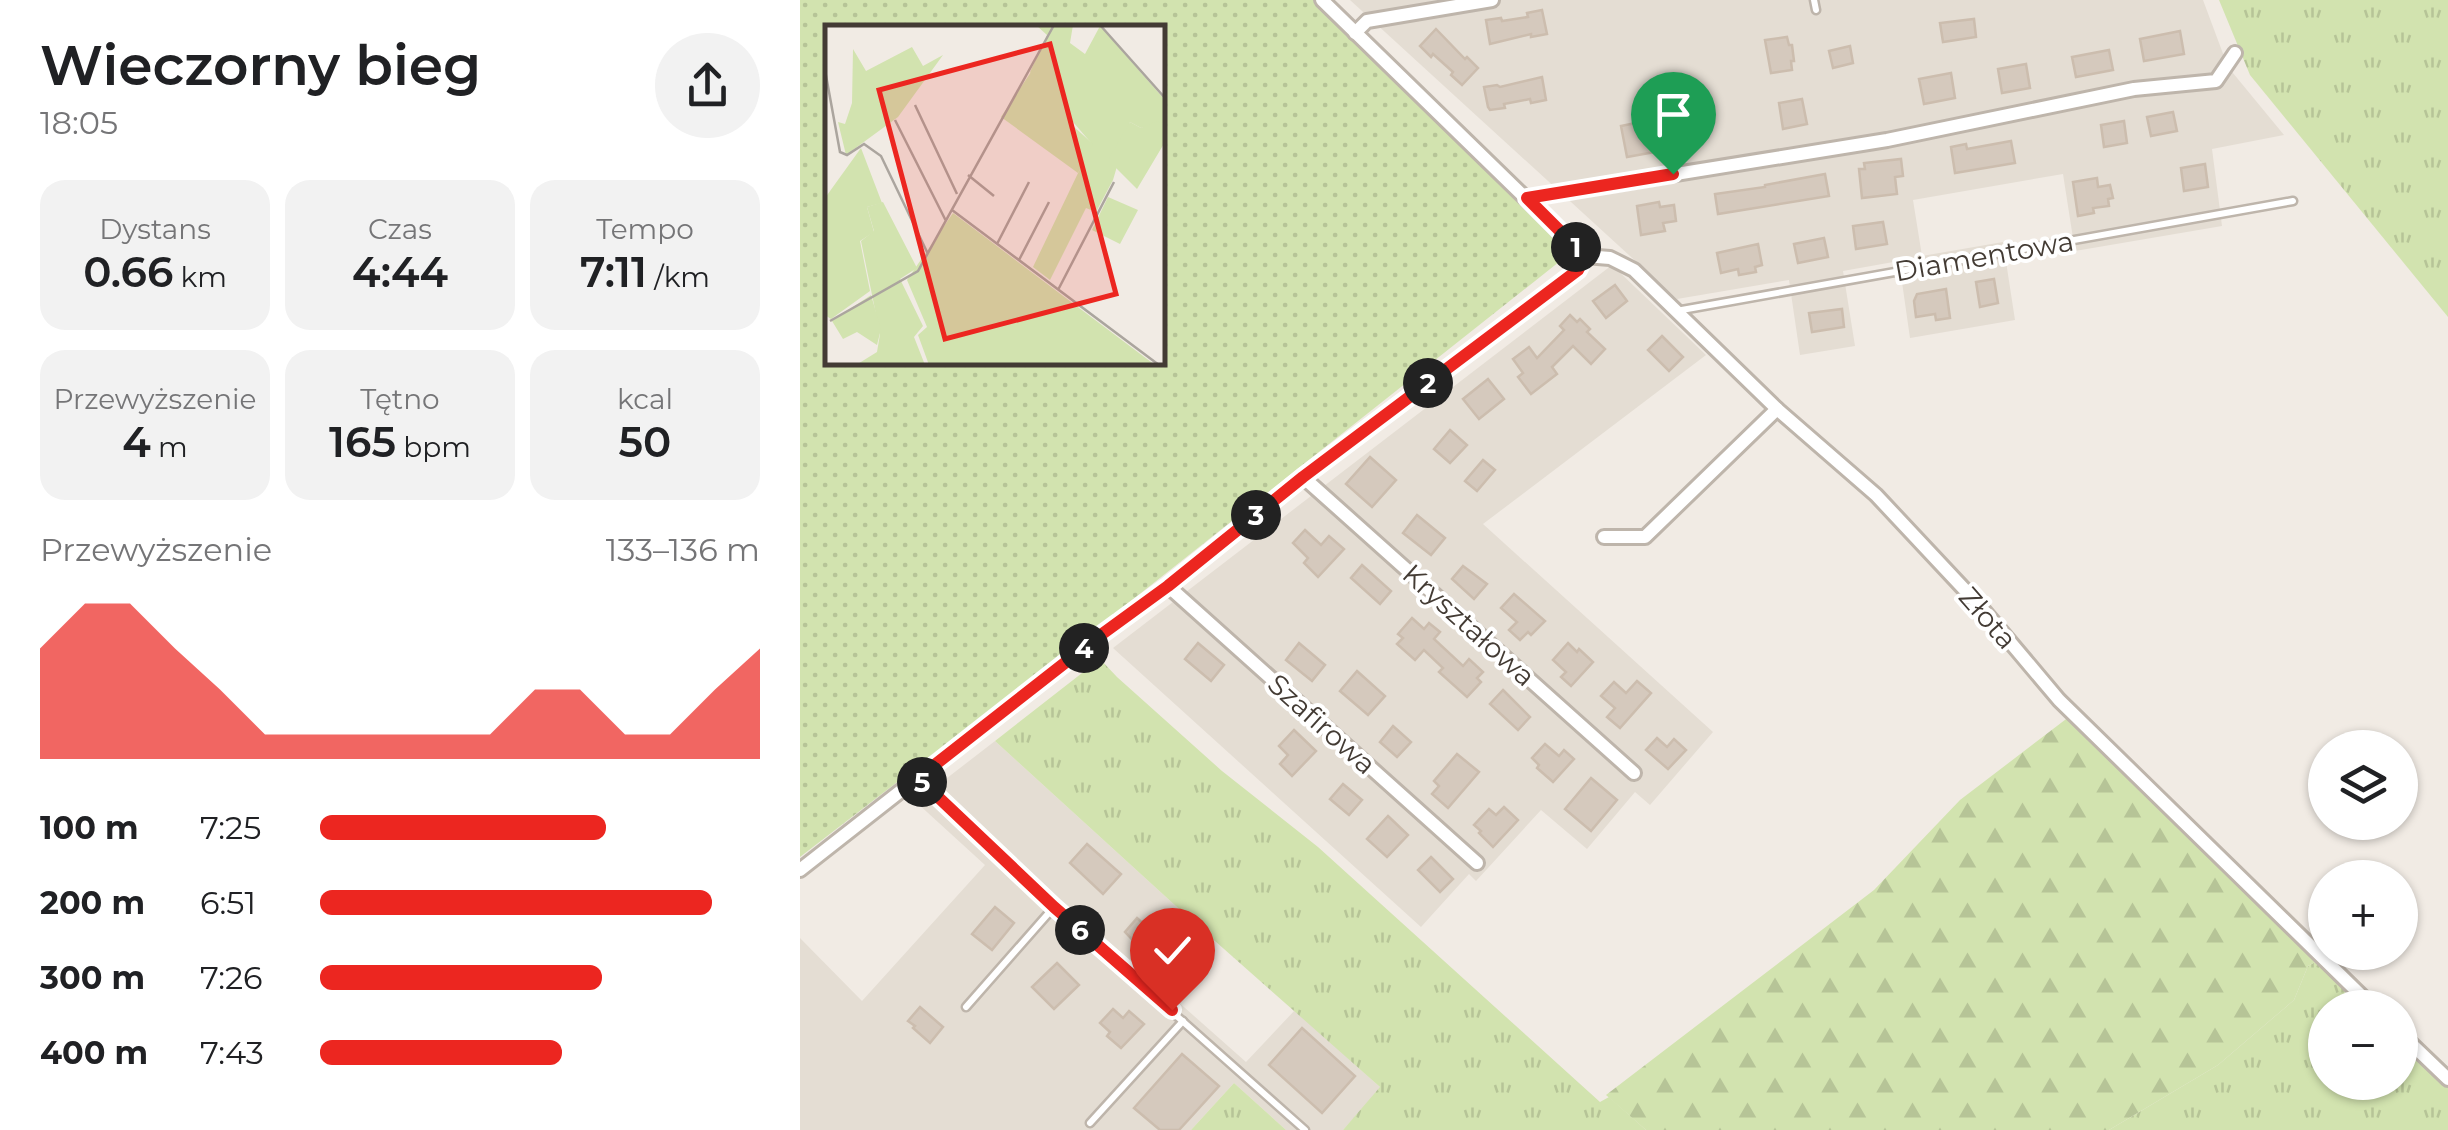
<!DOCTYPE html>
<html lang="pl">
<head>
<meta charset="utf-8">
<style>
  body { margin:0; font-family:Montserrat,sans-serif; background:#f2f2f2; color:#202124; height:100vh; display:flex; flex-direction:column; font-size:38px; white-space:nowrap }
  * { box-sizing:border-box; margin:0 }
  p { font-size:32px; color:#757577 }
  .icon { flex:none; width:55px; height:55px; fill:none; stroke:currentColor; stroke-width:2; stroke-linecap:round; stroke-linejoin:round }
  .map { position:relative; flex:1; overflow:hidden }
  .sheet { display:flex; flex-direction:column; background:#fff; width:800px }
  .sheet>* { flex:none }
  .tools { position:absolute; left:1508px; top:730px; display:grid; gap:20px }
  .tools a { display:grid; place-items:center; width:110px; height:110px; border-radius:50%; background:#fff; box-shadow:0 2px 8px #0004; font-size:50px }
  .pin { position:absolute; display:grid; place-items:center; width:85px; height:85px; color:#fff; margin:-102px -42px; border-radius:50% 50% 50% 0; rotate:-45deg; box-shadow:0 0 10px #0007 }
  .pin .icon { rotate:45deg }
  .km { position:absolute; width:50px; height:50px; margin:-25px; border-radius:50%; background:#222; color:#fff; font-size:28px; line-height:50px; text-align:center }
  .round { display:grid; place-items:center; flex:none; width:105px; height:105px; border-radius:52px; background:#f2f2f2 }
  .headline { display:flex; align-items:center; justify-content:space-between; height:170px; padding:0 40px }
  h1 { font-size:55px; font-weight:600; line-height:75px }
  .metrics { display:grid; grid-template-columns:repeat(3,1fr); gap:15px; height:170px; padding:10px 40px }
  .metrics div { display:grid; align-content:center; border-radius:25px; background:#f2f2f2; text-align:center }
  .metrics b { font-size:42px; font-weight:600 }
  .metrics small { font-size:28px; font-weight:400 }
  .metrics p { font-size:28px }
  .chart { height:280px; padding:20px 40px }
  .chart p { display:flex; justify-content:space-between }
  .chart svg { width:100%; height:180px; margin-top:10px; fill:#ec2620; opacity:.7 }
  ul { padding:0 40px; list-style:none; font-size:32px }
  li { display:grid; grid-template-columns:160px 120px 1fr; align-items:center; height:75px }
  li i { height:25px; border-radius:12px; background:#ec2620 }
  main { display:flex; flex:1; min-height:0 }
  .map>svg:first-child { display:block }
  .residential { fill:#e4ddd3 }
  .grass { fill:url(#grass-tufts) }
  .forest { fill:url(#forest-firs) }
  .garden { fill:url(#garden-dots); fill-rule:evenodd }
  .building { fill:#d5c9bd; stroke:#ccbdae; stroke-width:2.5 }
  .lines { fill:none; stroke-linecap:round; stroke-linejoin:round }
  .service-casing { stroke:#beb5ab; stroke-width:11 }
  .minor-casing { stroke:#beb5ab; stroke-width:18 }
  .service { stroke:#fff; stroke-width:6 }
  .minor { stroke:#fff; stroke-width:12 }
  .route-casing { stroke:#fff; stroke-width:20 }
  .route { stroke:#ec2620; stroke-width:12 }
  .labels { text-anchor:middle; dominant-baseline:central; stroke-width:8; stroke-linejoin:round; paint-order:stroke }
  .street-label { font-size:28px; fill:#433b34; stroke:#fff }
  .inset-road { fill:none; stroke:#aba59e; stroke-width:2.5 }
  .view { fill:#ec2620; fill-opacity:0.15; stroke:#ec2620; stroke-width:5 }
  .inset-edge { fill:none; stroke:#433b34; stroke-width:5 }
</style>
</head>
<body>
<main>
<section class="sheet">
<div class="headline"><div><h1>Wieczorny bieg</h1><p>18:05</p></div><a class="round"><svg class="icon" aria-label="share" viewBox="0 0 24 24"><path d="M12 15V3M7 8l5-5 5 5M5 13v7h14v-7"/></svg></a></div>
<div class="metrics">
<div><p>Dystans</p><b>0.66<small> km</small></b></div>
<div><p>Czas</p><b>4:44</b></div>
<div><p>Tempo</p><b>7:11<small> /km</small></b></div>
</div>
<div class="metrics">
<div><p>Przewyższenie</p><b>4<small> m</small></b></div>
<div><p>Tętno</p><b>165<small> bpm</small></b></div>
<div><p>kcal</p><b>50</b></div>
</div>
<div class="chart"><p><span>Przewyższenie</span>133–136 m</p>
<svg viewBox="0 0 160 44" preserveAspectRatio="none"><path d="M0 44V17L10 6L20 6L30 17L40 27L50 38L60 38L70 38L80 38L90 38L100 38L110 27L120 27L130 38L140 38L150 27L160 17V44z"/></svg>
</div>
<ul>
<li><b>100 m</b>7:25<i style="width:65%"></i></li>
<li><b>200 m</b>6:51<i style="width:89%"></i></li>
<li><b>300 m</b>7:26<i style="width:64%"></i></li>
<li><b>400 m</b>7:43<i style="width:55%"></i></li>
</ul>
</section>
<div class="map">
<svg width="1648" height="1130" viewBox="0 0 1648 1130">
  <defs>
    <pattern id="grass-tufts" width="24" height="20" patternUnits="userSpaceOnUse" patternTransform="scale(2.5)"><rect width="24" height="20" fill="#d2e3af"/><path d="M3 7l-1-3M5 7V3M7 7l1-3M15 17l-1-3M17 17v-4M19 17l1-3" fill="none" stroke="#b6c497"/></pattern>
    <pattern id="forest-firs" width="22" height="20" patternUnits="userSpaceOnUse" patternTransform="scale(2.5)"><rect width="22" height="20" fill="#d2e3af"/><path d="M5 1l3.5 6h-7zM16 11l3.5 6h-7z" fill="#b6c497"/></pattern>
    <pattern id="garden-dots" width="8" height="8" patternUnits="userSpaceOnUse" patternTransform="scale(2.5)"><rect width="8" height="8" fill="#d2e3af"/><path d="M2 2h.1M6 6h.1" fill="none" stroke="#b6c497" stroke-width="1.8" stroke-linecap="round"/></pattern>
  </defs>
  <rect width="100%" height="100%" fill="#f1ebe4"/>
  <g class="residential">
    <polygon points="550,0 1403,0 1428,67 1484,135 1412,149 1422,226 1275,251 1263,174 1113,200 1122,256 1203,242 1215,320 1110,338 1099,261 1043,271 1055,346 1000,355 989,280 877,299"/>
    <polygon points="812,265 906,355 683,524 913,732 850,805 835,792 787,849 741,810 676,881 669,874 621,927 313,648"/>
    <polygon points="195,741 389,918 341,969 446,1062 495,1010 581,1088 543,1130 486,1130 434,1083 391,1130 0,1130 0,938 62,1001 185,865 116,802"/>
  </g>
  <g class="grass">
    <polygon points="1419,0 1648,0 1648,317 1450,75"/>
    <polygon points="300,659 317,677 422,771 518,847 800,1102 809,1097 846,1130 543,1130 580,1087 389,918 195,741"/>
    <polygon points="1528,955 1581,1007 1525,1008 1525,1082 1600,1082 1600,1026 1648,1073 1648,1130 1309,1130 1418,1065 1494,1000 1508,966"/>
    <polygon points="434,1083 486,1130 391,1130"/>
  </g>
  <polygon class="forest" points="1278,710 1528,955 1508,966 1494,1000 1418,1065 1309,1130 846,1130 806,1095 1074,890 1160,800"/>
  <path class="garden" d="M0 0H515L769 254 288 635 0 857ZM28 28H362V362H28Z"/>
  <g class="building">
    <polygon points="742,10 747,34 731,37 731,34 690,44 686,20 701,18 702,21 728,17 727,13"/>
    <polygon points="1174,19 1176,37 1143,42 1140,23"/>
    <polygon points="636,29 665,59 667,57 678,68 662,85 651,75 653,72 633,54 631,57 620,46"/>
    <polygon points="1380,31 1384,54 1344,61 1340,39"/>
    <polygon points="987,37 989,45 992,45 994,61 991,61 992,70 971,73 965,40"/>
    <polygon points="1050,46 1053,63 1033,68 1029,51"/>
    <polygon points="1309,50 1313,70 1276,77 1272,57"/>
    <polygon points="1226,64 1230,88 1202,93 1198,69"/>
    <polygon points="1151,73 1155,98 1124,104 1119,79"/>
    <polygon points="742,77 746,100 731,103 730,99 704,104 705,108 690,110 688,107 684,87 697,85 700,87"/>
    <polygon points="1002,99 1007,124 983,129 979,103"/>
    <polygon points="1373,112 1377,131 1351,136 1347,117"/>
    <polygon points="860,118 866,150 827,157 821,126"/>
    <polygon points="1324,121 1327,143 1304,147 1301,125"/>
    <polygon points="1211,141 1215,163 1155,173 1151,147 1166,144 1167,149"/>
    <polygon points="1101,159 1103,176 1095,177 1097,194 1062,198 1059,169 1065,169 1064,163"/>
    <polygon points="1405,164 1408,187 1384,191 1381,168"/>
    <polygon points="1025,174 1029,196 918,214 915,194 965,187 965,185"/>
    <polygon points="1297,178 1298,187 1310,185 1313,198 1308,199 1309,206 1293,208 1294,213 1278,216 1273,182"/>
    <polygon points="859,202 860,207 874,205 876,221 863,223 865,231 841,235 837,206"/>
    <polygon points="1083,222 1087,244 1056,249 1053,226"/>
    <polygon points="1024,238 1028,257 998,263 994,244"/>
    <polygon points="958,244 962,265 955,267 956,272 939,275 938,269 921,273 917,253"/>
    <polygon points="1194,279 1198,303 1180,307 1176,282"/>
    <polygon points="815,285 827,301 806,318 793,301"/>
    <polygon points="1146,289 1150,318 1136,320 1135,314 1116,317 1114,301 1117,294"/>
    <polygon points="1042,309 1044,327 1012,332 1009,313"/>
    <polygon points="770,315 777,322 780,319 790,329 787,332 805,349 791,364 773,346 752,367 757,374 731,394 718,377 723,373 713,359 729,347 737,358 764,330 760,326"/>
    <polygon points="862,336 883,357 869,371 848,350"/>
    <polygon points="688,379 704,399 679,419 663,399"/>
    <polygon points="650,430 667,445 650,463 634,449"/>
    <polygon points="570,457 596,480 572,507 546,484"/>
    <polygon points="683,460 695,470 677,491 665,481"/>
    <polygon points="617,515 645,538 631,555 603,533"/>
    <polygon points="505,530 521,545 529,536 544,549 518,577 504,563 508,558 493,543"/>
    <polygon points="562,565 591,591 580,604 551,578"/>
    <polygon points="663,566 687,584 674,599 652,579"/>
    <polygon points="714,594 745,621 731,635 728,632 720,640 709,630 717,622 701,608"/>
    <polygon points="612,618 624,629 629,623 640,632 634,639 663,666 669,659 683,672 677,678 681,682 667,697 639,672 643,668 624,650 615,660 597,644 603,638 598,634"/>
    <polygon points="398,643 424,665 411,681 385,659"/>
    <polygon points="499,643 525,665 512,681 486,660"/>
    <polygon points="768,643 777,652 779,649 793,662 771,686 761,677 766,672 753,660"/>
    <polygon points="557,671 585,696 568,715 540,691"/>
    <polygon points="837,681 851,693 820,728 807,717 815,708 801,696 814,682 826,693"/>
    <polygon points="703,690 730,717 718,730 690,704"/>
    <polygon points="593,726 611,742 597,757 580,742"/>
    <polygon points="494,730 516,751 492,776 480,764 488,755 479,746"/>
    <polygon points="857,738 867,747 874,739 886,750 868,769 846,750"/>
    <polygon points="745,744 759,756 764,750 774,759 753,782 737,768 739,765 732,758"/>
    <polygon points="657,754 679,772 648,808 632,794 639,786 634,781"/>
    <polygon points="791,778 817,800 791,831 765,809"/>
    <polygon points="543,784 562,800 549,815 530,799"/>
    <polygon points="704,807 718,820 693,847 679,833 681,831 674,825 689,809 696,815"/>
    <polygon points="588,816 608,835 587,857 567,839"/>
    <polygon points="287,844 321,874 303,894 270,863"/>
    <polygon points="631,857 653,879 640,892 618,870"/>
    <polygon points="195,907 214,923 192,950 172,934"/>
    <polygon points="337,918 350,930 360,920 367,927 344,952 325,932"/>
    <polygon points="257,963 279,985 254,1009 232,987"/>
    <polygon points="120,1007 143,1027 130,1043 113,1028 115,1026 108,1021"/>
    <polygon points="313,1009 323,1018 329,1011 344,1024 321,1048 307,1036 310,1032 300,1023"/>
    <polygon points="502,1028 555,1076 522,1113 469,1065"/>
    <polygon points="382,1054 419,1086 379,1130 360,1130 334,1108"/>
  </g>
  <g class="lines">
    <defs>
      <g id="service">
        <polyline points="1014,0 1016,10"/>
        <polyline points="876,311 1493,201"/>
        <polyline points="119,778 254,907 505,1130"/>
        <polyline points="166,1007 254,907"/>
        <polyline points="290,1123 383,1021"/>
      </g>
      <g id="minor">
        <polyline points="522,0 785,256"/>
        <polyline points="555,33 567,21 692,0"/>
        <polyline points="727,198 1087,140 1334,89 1416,81 1435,53"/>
        <polyline points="785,256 810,258 834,270 977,409 1076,495 1179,605 1259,700 1574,1008"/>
        <polyline points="503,477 834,773"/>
        <polyline points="804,537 845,537 977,409"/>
        <polyline points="368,586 677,863"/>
        <polyline points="0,870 297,637 368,586 503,477 778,270 785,256"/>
        <polyline points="1600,1033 1648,1079"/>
      </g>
    </defs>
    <use href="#service" class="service-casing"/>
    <use href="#minor" class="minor-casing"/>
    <use href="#service" class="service"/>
    <use href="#minor" class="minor"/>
  </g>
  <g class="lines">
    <defs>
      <polyline id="route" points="372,1010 254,907 118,778 298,637 368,586 503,477 778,270 785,256 727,198 873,174"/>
    </defs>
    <use href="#route" class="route-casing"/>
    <use href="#route" class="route"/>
  </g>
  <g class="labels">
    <g class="street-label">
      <text transform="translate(1184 256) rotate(-10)">Diamentowa</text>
      <text transform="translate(1188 618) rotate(49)">Złota</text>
      <text transform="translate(669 625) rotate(42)">Kryształowa</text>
      <text transform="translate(522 724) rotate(42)">Szafirowa</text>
    </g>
  </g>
  <g transform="translate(25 25)">
    <rect width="340" height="340" fill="#f1ebe4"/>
    <path d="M211 0H248L245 18 260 29 275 1 340 75 339 98 316 103 305 97 288 155 271 187 261 183 225 255 208 242 267 119 205 47 222 10ZM87 22 98 41 118 30 73 92 21 130 13 97 20 99 27 78 28 24 41 46ZM283 172 313 185 295 219 267 205ZM58 177 92 243 75 254 98 301 89 312 100 340H31L52 327 55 309 36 216 49 206 42 182Z" fill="#d2e3af"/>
    <path d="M206 47 244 75 247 100 268 119 253 148 176 92ZM332 96 340 99V117L312 164 283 135 305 97 316 103Z" fill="#d2e3af"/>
    <path d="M36 123 57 178 42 182 49 207 35 216 45 266 6 294 0 290V173ZM128 188 330 340H104L93 310 102 302 82 255ZM46 270 56 304 52 320 32 307 18 314 7 296Z" fill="#d2e3af"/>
    <path class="inset-road" d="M275 0 340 73M0 45 15 127 22 130 39 119 56 131 103 229M90 80 132 169M70 95 121 196M143 150 169 171M127 185 334 340M172 219 204 157M194 235 224 177M233 265 289 157M5 296 93 246 229 0"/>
    <path class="view" d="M225 19 291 269 120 314 54 65Z"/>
    <rect width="340" height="340" class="inset-edge"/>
  </g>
</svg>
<div class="tools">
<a><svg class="icon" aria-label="layers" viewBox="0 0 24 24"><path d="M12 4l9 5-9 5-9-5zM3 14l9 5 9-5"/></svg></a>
<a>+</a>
<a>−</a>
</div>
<div class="pin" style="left:873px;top:174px;background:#1e9e55"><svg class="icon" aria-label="arrive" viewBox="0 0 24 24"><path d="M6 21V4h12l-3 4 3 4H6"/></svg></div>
<div class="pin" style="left:372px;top:1010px;background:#d93025"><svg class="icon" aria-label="check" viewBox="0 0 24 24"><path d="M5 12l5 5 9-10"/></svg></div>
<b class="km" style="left:776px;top:247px">1</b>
<b class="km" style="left:628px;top:383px">2</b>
<b class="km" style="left:456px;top:515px">3</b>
<b class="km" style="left:284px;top:648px">4</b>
<b class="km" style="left:122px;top:782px">5</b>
<b class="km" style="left:280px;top:930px">6</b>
</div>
</main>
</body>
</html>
